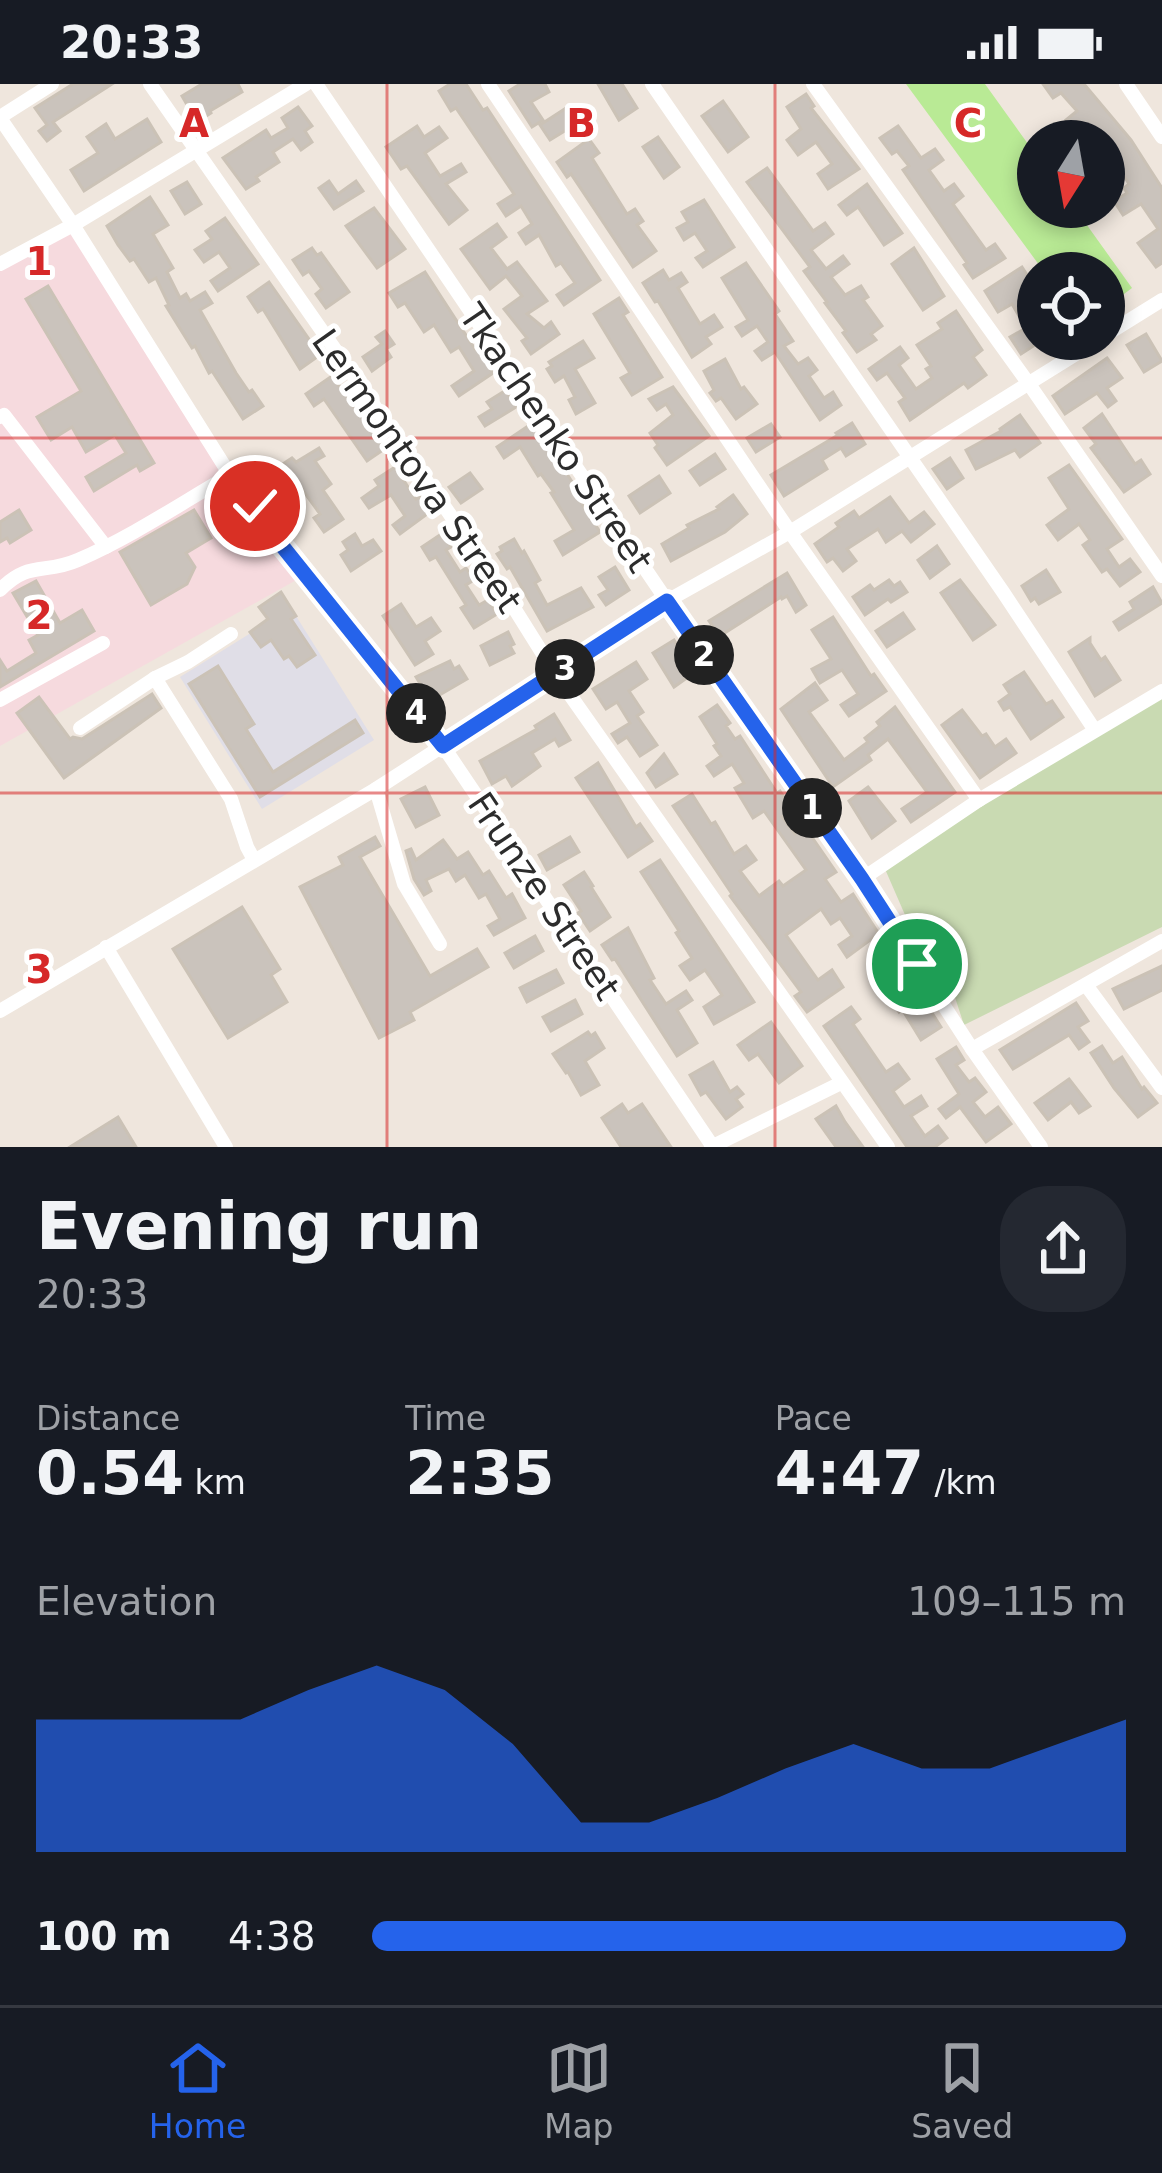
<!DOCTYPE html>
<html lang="en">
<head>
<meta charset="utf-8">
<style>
  body { margin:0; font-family:"DejaVu Sans",sans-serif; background:#242831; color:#f1f3f6; height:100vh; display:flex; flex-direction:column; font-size:45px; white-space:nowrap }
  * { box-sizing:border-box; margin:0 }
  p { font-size:39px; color:#9ea1a6 }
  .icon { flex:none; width:66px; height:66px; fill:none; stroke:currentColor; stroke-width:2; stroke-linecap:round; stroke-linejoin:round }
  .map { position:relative; height:1063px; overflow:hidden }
  .panel { display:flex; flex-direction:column; background:#171b24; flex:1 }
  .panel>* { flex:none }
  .needle { width:78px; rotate:191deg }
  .buttons { position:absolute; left:1017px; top:36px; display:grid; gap:24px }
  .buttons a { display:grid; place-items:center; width:108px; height:108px; border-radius:50%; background:#171b24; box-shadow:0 6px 18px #0003; font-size:60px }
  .pin { position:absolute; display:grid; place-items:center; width:102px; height:102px; color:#fff; margin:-51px; border:6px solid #fff; border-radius:50%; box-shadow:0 3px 12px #0007 }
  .km { position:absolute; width:60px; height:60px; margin:-30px; border-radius:50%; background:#222; color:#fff; font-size:33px; line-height:60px; text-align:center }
  .round { display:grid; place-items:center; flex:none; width:126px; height:126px; border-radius:48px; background:#242831 }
  .summary { display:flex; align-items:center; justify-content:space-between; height:204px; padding:0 36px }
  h1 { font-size:66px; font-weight:800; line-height:90px }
  .stats { display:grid; grid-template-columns:repeat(3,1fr); gap:18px; height:204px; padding:12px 36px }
  .stats div { display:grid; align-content:center }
  .stats b { font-size:60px; font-weight:800 }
  .stats small { font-size:33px; font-weight:400 }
  .stats p { font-size:33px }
  .chart { height:336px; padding:24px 36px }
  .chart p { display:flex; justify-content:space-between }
  .chart svg { width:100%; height:216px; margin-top:12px; fill:#2563eb; opacity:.7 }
  ul { padding:0 36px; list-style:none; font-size:39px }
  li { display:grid; grid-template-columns:192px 144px 1fr; align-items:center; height:90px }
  li i { height:30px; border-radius:15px; background:#2563eb }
  .status { display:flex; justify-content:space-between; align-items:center; height:84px; padding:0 60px; background:#171b24; direction:ltr }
  .status svg { height:33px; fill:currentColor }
  .dock { display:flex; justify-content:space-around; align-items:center; height:168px; border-top:3px solid #363941; background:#171b24; font-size:33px; color:#9ea1a6 }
  .dock a { display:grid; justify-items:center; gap:6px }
  .dock .on { color:#2563eb }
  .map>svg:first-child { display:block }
  .industrial { fill:#e0dee7 }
  .medical { fill:#f6dade }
  .green { fill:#b9ea95 }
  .cemetery { fill:#c9dab2 }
  .building { fill:#cac3bc; stroke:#cbc2b6; stroke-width:3 }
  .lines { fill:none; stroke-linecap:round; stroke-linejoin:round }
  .minor { stroke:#fff; stroke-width:14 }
  .route-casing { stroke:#fff; stroke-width:24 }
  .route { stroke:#2563eb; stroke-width:15 }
  .grid { fill:none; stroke:#d62828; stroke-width:3; stroke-opacity:0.55 }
  .labels { text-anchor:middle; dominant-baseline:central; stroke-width:10; stroke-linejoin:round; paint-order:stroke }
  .street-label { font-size:36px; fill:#2c2c2c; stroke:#fff }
  .grid-label { font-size:39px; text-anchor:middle; font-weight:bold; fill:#d62828; stroke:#fff; stroke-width:10; stroke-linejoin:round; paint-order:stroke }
</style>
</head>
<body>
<div class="status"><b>20:33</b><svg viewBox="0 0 49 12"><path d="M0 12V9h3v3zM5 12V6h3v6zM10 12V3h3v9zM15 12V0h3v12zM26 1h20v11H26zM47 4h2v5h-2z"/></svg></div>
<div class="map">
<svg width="1162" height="1063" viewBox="0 0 1162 1063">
  <rect width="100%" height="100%" fill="#efe6dd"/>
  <polygon class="industrial" points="291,524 374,656 262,725 180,593"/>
  <polygon class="medical" points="70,147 307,490 0,662 0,187"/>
  <polygon class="green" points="906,0 985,0 1038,74 1038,123 1074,123 1132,204 1104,225 1104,189 1045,189"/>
  <polygon class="cemetery" points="1162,609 1162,843 964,941 948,892 938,897 932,885 929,886 885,785 1080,658"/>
  <g class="building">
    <polygon points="73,0 112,0 53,38 60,47 47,57 39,47 47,41 35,24"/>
    <polygon points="202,0 238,0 242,8 210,27 211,29 197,38 182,12"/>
    <polygon points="450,0 466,0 483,26 487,24 600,196 564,221 557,211 575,199 561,179 556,182 539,151 526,160 519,149 532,140 521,122 506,132 498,120 514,110 456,24 451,27 439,7"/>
    <polygon points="520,0 545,0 549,8 531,18 543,36 532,43 509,7"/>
    <polygon points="598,0 622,0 637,24 619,36"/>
    <polygon points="1043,0 1084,0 1131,56 1151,87 1162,104 1162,179 1156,183 1138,159 1158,145 1141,120 1123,131 1114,117 1127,109 1124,104 1129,100 1117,81 1112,84 1104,71 1104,57 1084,57 1066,36 1077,27 1061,9 1053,14"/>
    <polygon points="806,10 814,22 811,24 859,85 828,105 818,90 832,80 816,58 798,71 787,56 801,45 787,23"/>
    <polygon points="723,17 748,53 728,68 702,32"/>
    <polygon points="298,23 312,42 305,47 312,58 301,66 293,55 273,68 279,78 256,93 259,97 246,105 223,74 266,46 271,54 288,44 282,34"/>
    <polygon points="566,24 576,40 550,56 540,41"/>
    <polygon points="147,35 161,58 84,107 71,86 98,69 87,53 106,40 115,55"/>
    <polygon points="417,42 424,53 439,43 447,54 425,69 440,92 461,80 466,88 446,100 467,126 449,140 407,82 401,85 386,63"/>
    <polygon points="898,42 921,74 935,65 943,76 929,86 944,107 954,100 963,112 953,120 986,166 995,160 1005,174 973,194 964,181 967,179 903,86 909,82 897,67 892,70 880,54"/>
    <polygon points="658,53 679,83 664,94 643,63"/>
    <polygon points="589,55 599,69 592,74 627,130 635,125 643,137 637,141 656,167 633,183 571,90 567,93 557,78"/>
    <polygon points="767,84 813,147 825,139 833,150 811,166 826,185 843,172 849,180 831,193 845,211 861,202 868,213 863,216 882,242 871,250 876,256 857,268 843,249 846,247 825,219 827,218 804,187 810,183 747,98"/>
    <polygon points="329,97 338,110 356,97 363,107 334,125 319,104"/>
    <polygon points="187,98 201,120 185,130 171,107"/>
    <polygon points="867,100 902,149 884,161 858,123 847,131 839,121"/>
    <polygon points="150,113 168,141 153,150 173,184 167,188 180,214 186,210 190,217 205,208 212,219 200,226 236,289 249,308 252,306 263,322 243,335 212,287 209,289 195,262 192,264 166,222 169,221 156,194 149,198 134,175 130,177 118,161 107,142"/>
    <polygon points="704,116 734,163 703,183 696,174 707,167 695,149 684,156 677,144 688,138 682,128"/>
    <polygon points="374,124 405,165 377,184 346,142"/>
    <polygon points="225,134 258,180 218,207 211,197 230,184 219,168 204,178 195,166 212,155 206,147"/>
    <polygon points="497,140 506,153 491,164 507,185 517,178 547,217 527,230 544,244 551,238 559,250 531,270 522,257 527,254 504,225 522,212 506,192 490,205 461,165"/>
    <polygon points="312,164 317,171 321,169 349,208 326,224 316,210 322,205 309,187 303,191 293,176"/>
    <polygon points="914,164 944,212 923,226 892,180"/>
    <polygon points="746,179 779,227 775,230 793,257 784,262 798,280 808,274 817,286 809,292 824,314 833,308 841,321 820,336 775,268 762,276 755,267 768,258 757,242 742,252 736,243 748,236 722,194"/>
    <polygon points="1022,183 1038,208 1038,217 1031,222 1038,233 1038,259 1021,270 1010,253 1026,244 1012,220 998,228 985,207"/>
    <polygon points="663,186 669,196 681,189 687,198 678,204 700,240 714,231 722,243 706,253 711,260 692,273 658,217 655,218 643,199"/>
    <polygon points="425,188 475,265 480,262 487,272 483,274 493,289 459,312 452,302 474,287 459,263 451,268 434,241 424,248 405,219 398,223 389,209"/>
    <polygon points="269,198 320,271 300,285 263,225 258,228 248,213"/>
    <polygon points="48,202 154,379 140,387 137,381 94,407 86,393 126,369 115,351 86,368 72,343 51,356 37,333 81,307 26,215"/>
    <polygon points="619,214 628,228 623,231 662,293 632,311 621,294 630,289 594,230"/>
    <polygon points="956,227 982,266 973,273 986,291 968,304 964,299 910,336 899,318 905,314 887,289 877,296 869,285 900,263 908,274 899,281 916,305 932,294 926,285 931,282 917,261 942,245 938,239"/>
    <polygon points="385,247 394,260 386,265 391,273 372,287 363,273 382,260 376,253"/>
    <polygon points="1146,250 1162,277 1144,288 1127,261"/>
    <polygon points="583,257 594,274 575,285 595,319 576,330 569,316 575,313 564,292 555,298 547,285 552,282 549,278"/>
    <polygon points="1107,274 1122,294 1107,304 1116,317 1108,323 1097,309 1065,330 1053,312"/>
    <polygon points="725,275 741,305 744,303 757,320 736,335 721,314 716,317 710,309 714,306 704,287"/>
    <polygon points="332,292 386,364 367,377 324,315 314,322 306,310"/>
    <polygon points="673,303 709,352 667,381 655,364 658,361 650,349 673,331 666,320 657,326 649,315"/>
    <polygon points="506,306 516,323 485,342 479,333 492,325 487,318"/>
    <polygon points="1102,330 1135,380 1141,376 1150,390 1124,408 1091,364 1096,360 1084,344"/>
    <polygon points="1020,331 1040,359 1020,373 1015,366 976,385 966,366 1001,347 1000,345"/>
    <polygon points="852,339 865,360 846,372 841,364 822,376 827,385 784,412 771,391 838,351 836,349"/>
    <polygon points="531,340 569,393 583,415 580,417 600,448 563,471 555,457 574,446 551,409 554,408 541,390 538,392 520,363 504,374 497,363"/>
    <polygon points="771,340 780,353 756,368 747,354"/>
    <polygon points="319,364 324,372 315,377 331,400 323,406 343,435 324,448 314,434 320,430 294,394 286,399 275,385 292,374 296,378"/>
    <polygon points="715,370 725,385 700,401 690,387"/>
    <polygon points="950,374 963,394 947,405 933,385"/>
    <polygon points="1069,381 1122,455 1107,465 1119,483 1130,475 1140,488 1120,502 1107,485 1102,488 1083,461 1090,456 1079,440 1058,456 1047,441 1069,425 1049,394"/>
    <polygon points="395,383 416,415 420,413 430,428 400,450 393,441 405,432 391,411 369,424 362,414 379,402 375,396"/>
    <polygon points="470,389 482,405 461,419 449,403"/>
    <polygon points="659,392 670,409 640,429 629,412"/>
    <polygon points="733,411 747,430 725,448 671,477 662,460 689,444 687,441 719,425 717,423"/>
    <polygon points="890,413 909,439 924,428 934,440 911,458 902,447 886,458 878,445 847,465 856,477 843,487 833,474 827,478 815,460 839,443 836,439 854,427 859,434"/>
    <polygon points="19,426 31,446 10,459 7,454 0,458 0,438"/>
    <polygon points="194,426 211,454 186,469 195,483 187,500 151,521 120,468"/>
    <polygon points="443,449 451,463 446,466 460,488 466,484 474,496 466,501 479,521 488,516 497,530 474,544 461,524 466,521 436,473 430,476 422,463"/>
    <polygon points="355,450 362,462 373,456 381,467 351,487 341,471 348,466 343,458"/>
    <polygon points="514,455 522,469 524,467 540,496 535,499 547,521 581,504 593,523 547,547 510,483 507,485 497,470 502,467 500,463"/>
    <polygon points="937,462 949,480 930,494 918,476"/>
    <polygon points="615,483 629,506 606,521 599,511 608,506 599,493"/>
    <polygon points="1046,486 1060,508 1039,520 1035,514 1031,517 1022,502"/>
    <polygon points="787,489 806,521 796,528 787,512 782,515 781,513 720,552 709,537"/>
    <polygon points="889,496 894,502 900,498 907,508 891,518 888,515 865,531 853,513 870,501 874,506"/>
    <polygon points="960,496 995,541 973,556 941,509"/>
    <polygon points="36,497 60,539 82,526 94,547 0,603 0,576 7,587 36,569 29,556 38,551 13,509"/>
    <polygon points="1153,503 1162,519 1119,546 1114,538 1134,525 1130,518"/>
    <polygon points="281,508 296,532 291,535 315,571 297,583 289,572 284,575 271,556 261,563 250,548 268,535 259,523"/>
    <polygon points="401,520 416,543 431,534 440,547 425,557 433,570 415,581 383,532"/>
    <polygon points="903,529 914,545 887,563 876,547"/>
    <polygon points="833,533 871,592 874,590 886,607 849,632 841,621 858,610 842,586 820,599 812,585 831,575 812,546"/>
    <polygon points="508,548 514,560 510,562 514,569 490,581 481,562"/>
    <polygon points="1090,554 1090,559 1101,576 1105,573 1120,596 1095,612 1069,568"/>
    <polygon points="674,556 685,574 678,578 688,593 674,603 653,569"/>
    <polygon points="450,577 454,585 459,582 467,595 436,613 430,603 424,606 416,593"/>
    <polygon points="636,578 647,595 629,607 643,628 637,632 657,661 640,672 627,653 618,659 612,650 630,639 617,618 606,625 593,605"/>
    <polygon points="218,582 254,640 246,645 273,688 355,636 363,649 260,713 189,600"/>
    <polygon points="1024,588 1046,620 1052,617 1063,633 1031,655 1010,623 1004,626 999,618 1010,610 1004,601"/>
    <polygon points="815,599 827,616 809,628 844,676 868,658 865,654 880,642 877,638 895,623 955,708 911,738 902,725 927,708 888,655 868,671 871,676 833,703 781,625"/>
    <polygon points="152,610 161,624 64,694 17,629 39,613 70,655 73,653 82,655"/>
    <polygon points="717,621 730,639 726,642 735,655 740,652 777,709 780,707 793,727 782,733 795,750 805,743 836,788 825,795 841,818 853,810 877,847 877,851 847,873 839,861 852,852 840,834 831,840 821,825 786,851 818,896 832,886 843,903 807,928 795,912 801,908 730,812 732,810 673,722 692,710 711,740 715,738 734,770 746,762 756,776 740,787 759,812 779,797 783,802 806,786 764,727 753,734 735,704 744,699 732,680 714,692 707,682 721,672 714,662 717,660 700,633"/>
    <polygon points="962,626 982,652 986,650 995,663 1006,655 1016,669 980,694 942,641"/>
    <polygon points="554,630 570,656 559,662 555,655 532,669 540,682 512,702 506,692 492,700 480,677 537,645 535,642"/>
    <polygon points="664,670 677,690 656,703 647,689"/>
    <polygon points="598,679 636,743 640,740 652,757 628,773 576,694"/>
    <polygon points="425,703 439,731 416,743 401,715"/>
    <polygon points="868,703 895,737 872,754 849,717"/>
    <polygon points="375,753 380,762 360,773 430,892 477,865 488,883 410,928 414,936 379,954 300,803 343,781 339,773"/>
    <polygon points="570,753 579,768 547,786 539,771"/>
    <polygon points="443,756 457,775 468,768 483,791 489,787 506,814 512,810 525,834 494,851 488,842 500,835 486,810 479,814 465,791 456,797 449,785 426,796 431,807 424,811 414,795 406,767 411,765 416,776"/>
    <polygon points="660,776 754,918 714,940 704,923 722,911 705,886 690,896 680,882 692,874 676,849 679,847 641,788"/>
    <polygon points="584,788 593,802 591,803 610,833 590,847 578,829 581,827 564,801"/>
    <polygon points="242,823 280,885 271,891 287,918 228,954 173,865"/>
    <polygon points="628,844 654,894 650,896 666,920 686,907 692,916 677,926 697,959 677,972 615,875 612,876 602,861"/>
    <polygon points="535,852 543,867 514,884 505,869"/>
    <polygon points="887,865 927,917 925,918 941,943 921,956 902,925 899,928 887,912 892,908 869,880"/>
    <polygon points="1162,882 1162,906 1124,925 1113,905"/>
    <polygon points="556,886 563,899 527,918 520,904"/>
    <polygon points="575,916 582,930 551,947 543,933"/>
    <polygon points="1076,919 1088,937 1078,943 1089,958 1079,965 1069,951 1013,985 1000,966"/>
    <polygon points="851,923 860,935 853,940 886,988 898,980 909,995 893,1007 904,1023 921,1012 927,1022 911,1032 925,1052 938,1042 947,1054 935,1063 907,1063 824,942"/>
    <polygon points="771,938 802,982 779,999 758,970 749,976 738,961"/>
    <polygon points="588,948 591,952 595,949 604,964 585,977 599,1001 581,1011 568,988 566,989 553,970"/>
    <polygon points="1102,962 1113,979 1122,973 1142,1005 1144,1003 1157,1019 1138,1033 1114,1004 1091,969"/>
    <polygon points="956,963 964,976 956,981 969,998 975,994 986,1008 973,1018 985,1033 998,1023 1011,1040 986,1058 960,1023 946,1034 939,1025 959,1010 937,975"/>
    <polygon points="713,978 730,1008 737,1003 743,1010 736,1015 742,1023 726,1035 706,1008 701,1011 690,991"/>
    <polygon points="1069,995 1090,1022 1079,1029 1071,1018 1048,1036 1035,1019"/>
    <polygon points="622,1020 628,1029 642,1020 671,1063 621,1063 602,1034"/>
    <polygon points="836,1022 845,1038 863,1063 836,1063 816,1035"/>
    <polygon points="118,1033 136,1063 70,1063"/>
  </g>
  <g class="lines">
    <g class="minor">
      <polyline points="150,0 504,508 556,591 888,1063"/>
      <polyline points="316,0 667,517 862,795 972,965 1041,1063"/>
      <polyline points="488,0 790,448 979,716"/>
      <polyline points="652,0 1003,508 1094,645"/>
      <polyline points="813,0 1029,300 1162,492"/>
      <polyline points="1126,0 1162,53"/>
      <polyline points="0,33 52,0"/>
      <polyline points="0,34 73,141 230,391 279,457 443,662 713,1063"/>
      <polyline points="0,180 73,141 306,0"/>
      <polyline points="1104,252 1162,216"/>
      <polyline points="0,333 4,331 106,463"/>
      <path d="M0 506C29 476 44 491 78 476 131 453 180 420 230 391"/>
      <polyline points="155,594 231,715 247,763 254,776"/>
      <polyline points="0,616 103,559"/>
      <polyline points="80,644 155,594 188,578 231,550"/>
      <polyline points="376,705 404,800 440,860"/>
      <polyline points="862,795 979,716 1162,607"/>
      <polyline points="106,863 226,1063"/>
      <polyline points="1086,901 1162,1004"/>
      <polyline points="0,927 376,705 667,517 790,448 1100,255"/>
      <polyline points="972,965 1162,857"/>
      <polyline points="711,1063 841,999"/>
    </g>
  </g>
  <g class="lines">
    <defs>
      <polyline id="route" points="255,422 279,458 443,662 667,517 862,795 917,880"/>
    </defs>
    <use href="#route" class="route-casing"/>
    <use href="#route" class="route"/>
  </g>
  <path class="grid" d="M387 0V1063M775 0V1063M0 354H1162M0 709H1162"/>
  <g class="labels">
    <g class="street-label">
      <text transform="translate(556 354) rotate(56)">Tkachenko Street</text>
      <text transform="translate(417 387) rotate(55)">Lermontova Street</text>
      <text transform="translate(544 812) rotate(56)">Frunze Street</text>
    </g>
  </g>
  <g class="grid-label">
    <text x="194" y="53">A</text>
    <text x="581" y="53">B</text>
    <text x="968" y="53">C</text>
    <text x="39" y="191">1</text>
    <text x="39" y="545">2</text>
    <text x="39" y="899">3</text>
  </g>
</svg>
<div class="buttons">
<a><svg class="needle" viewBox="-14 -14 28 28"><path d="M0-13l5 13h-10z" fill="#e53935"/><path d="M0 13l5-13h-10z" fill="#9ea1a6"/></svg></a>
<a><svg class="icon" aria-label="locate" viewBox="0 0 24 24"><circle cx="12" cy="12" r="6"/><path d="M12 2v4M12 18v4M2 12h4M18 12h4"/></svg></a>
</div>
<div class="pin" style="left:917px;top:880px;background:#1e9e55"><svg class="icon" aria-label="arrive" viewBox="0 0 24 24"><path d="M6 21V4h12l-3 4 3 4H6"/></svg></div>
<div class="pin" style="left:255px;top:422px;background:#d93025"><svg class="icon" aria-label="check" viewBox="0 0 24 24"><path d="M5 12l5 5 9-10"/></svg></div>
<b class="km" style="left:812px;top:724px">1</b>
<b class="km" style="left:704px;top:571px">2</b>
<b class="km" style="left:565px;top:585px">3</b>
<b class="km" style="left:416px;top:629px">4</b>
</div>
<section class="panel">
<div class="summary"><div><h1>Evening run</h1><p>20:33</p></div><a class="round"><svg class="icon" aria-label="share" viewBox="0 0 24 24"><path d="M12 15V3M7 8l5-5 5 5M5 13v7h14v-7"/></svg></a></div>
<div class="stats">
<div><p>Distance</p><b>0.54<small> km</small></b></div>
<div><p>Time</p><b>2:35</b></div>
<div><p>Pace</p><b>4:47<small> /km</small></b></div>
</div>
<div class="chart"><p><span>Elevation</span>109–115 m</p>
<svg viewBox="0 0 160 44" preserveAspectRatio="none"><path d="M0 44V17L10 17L20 17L30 17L40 11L50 6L60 11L70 22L80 38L90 38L100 33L110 27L120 22L130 27L140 27L150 22L160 17V44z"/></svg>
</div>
<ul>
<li><b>100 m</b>4:38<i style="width:100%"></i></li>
</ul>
</section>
<nav class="dock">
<a class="on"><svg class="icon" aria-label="home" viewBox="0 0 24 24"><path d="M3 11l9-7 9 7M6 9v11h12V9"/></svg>Home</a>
<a><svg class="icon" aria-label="map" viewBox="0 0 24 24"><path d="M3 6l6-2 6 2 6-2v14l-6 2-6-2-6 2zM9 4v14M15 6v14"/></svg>Map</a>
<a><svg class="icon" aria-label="saved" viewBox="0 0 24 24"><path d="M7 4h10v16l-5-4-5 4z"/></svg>Saved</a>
</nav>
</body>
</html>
